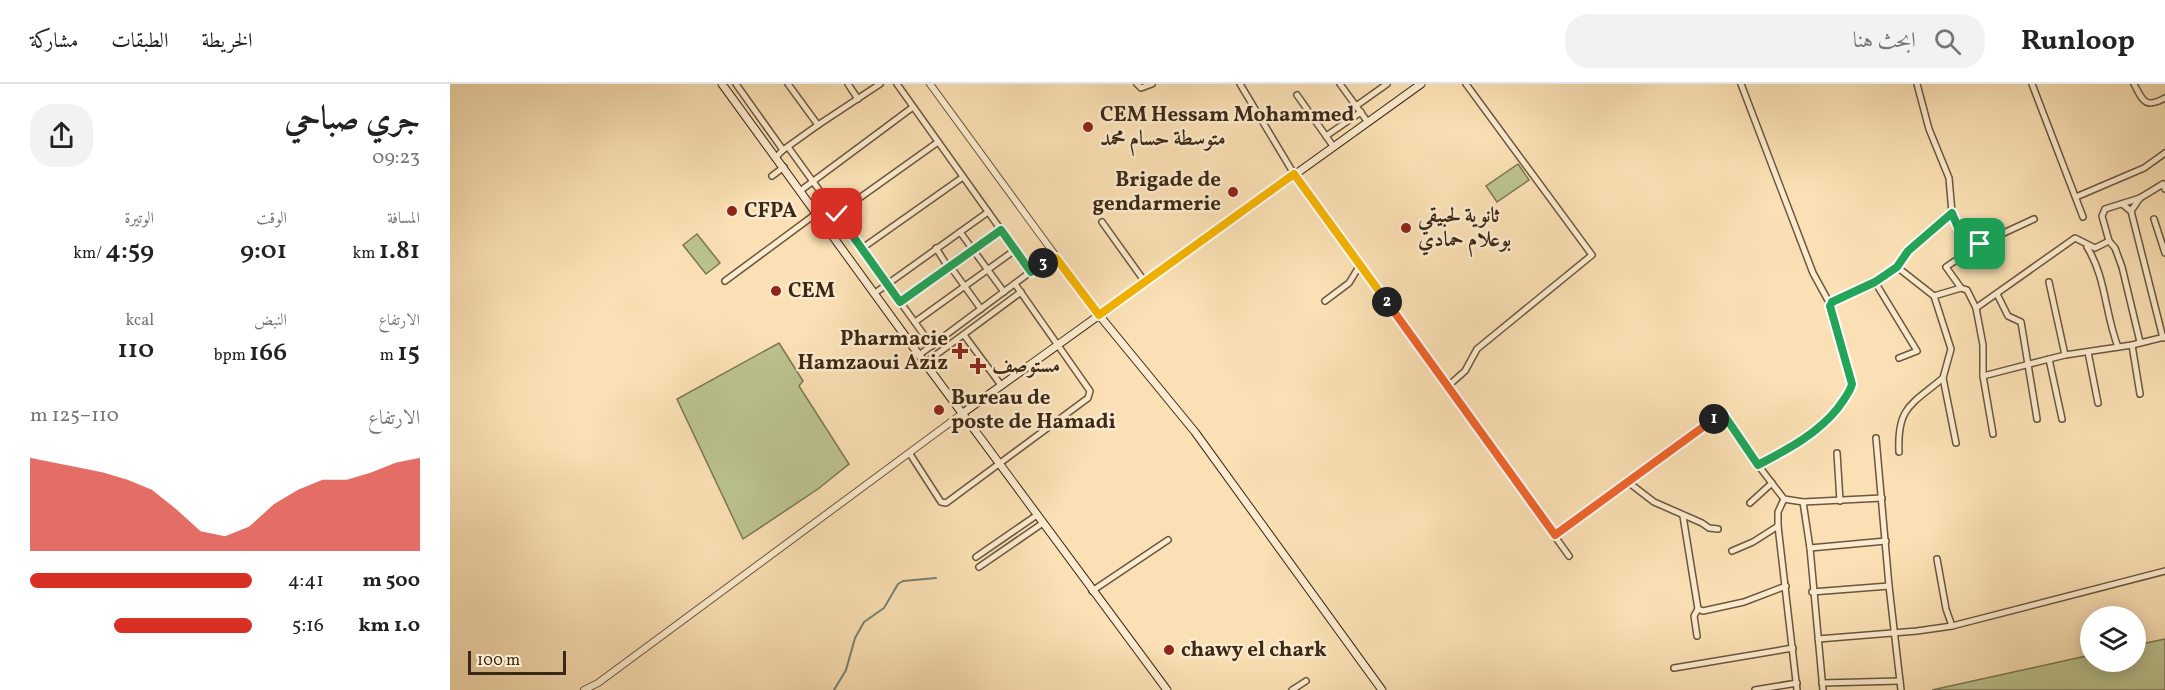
<!DOCTYPE html>
<html lang="ar">
<head>
<meta charset="utf-8">
<style>
  body { margin:0; font-family:Vollkorn,Amiri,serif; background:#f2f2f2; color:#222; direction:rtl; height:100vh; display:flex; flex-direction:column; font-size:22px; white-space:nowrap }
  * { box-sizing:border-box; margin:0 }
  p { font-size:20px; color:#767676 }
  .icon { flex:none; width:33px; height:33px; fill:none; stroke:currentColor; stroke-width:2; stroke-linecap:round; stroke-linejoin:round }
  .map { position:relative; flex:1; overflow:hidden; direction:ltr }
  .drawer { display:flex; flex-direction:column; background:#fff; width:450px }
  .drawer>* { flex:none }
  .controls { position:absolute; left:1630px; top:522px; display:grid; gap:12px }
  .controls a { display:grid; place-items:center; width:66px; height:66px; border-radius:50%; background:#fff; box-shadow:0 3px 15px #0003; font-size:30px }
  .scale { position:absolute; left:18px; bottom:15px; width:98px; box-sizing:border-box; padding-left:6px; border:3px solid #3b2816; border-top:0; font-size:16px; line-height:21px; white-space:nowrap; color:#3b2816; -webkit-text-stroke:4px #fcebce; paint-order:stroke }
  .pin { position:absolute; display:grid; place-items:center; width:51px; height:51px; color:#fff; margin:-26px; border-radius:12px; box-shadow:0 3px 9px #0006 }
  .km { position:absolute; width:30px; height:30px; margin:-15px; border-radius:50%; background:#222; color:#fff; font-size:16px; line-height:30px; text-align:center }
  .round { display:grid; place-items:center; flex:none; width:63px; height:63px; border-radius:24px; background:#f2f2f2 }
  .headline { display:flex; align-items:center; justify-content:space-between; height:102px; padding:0 30px }
  h1 { font-size:33px; font-weight:600; line-height:45px }
  .metrics { display:grid; grid-template-columns:repeat(3,1fr); gap:9px; height:102px; padding:6px 30px }
  .metrics div { display:grid; align-content:center }
  .metrics b { font-size:26px; font-weight:600 }
  .metrics small { font-size:16px; font-weight:400 }
  .metrics p { font-size:16px }
  .chart { height:168px; padding:12px 30px }
  .chart p { display:flex; justify-content:space-between }
  .chart svg { width:100%; height:108px; margin-top:6px; fill:#d93025; opacity:.7 }
  ul { padding:0 30px; list-style:none; font-size:20px }
  li { display:grid; grid-template-columns:96px 72px 1fr; align-items:center; height:45px }
  li i { height:15px; border-radius:8px; background:#d93025 }
  header { display:flex; align-items:center; gap:36px; box-sizing:border-box; height:84px; padding:0 30px; background:#fff; border-bottom:2px solid #e0e0e0 }
  header strong { font-size:28px }
  nav { display:flex; gap:33px; margin-inline-start:auto; font-size:21px }
  .search { width:420px; height:54px; background:#f2f2f2; display:flex; align-items:center; gap:15px; box-sizing:border-box; padding:0 21px; border-radius:24px; color:#767676; font-size:22px }
  main { display:flex; flex:1; min-height:0 }
  .map>svg:first-child { display:block }
  .green { fill:#bbc38f; stroke:#7b7652; stroke-width:1.5 }
  .lines { fill:none; stroke-linecap:round; stroke-linejoin:round }
  .stream { stroke:#768172; stroke-width:2 }
  .minor-casing { stroke:#6b563e; stroke-width:8 }
  .tertiary-casing { stroke:#6b563e; stroke-width:8 }
  .secondary-casing { stroke:#3b2816; stroke-width:9 }
  .minor { stroke:#fcebce; stroke-width:5 }
  .tertiary { stroke:#fcebce; stroke-width:6 }
  .secondary { stroke:#fcebce; stroke-width:7 }
  .split-1-casing { stroke:#fff; stroke-width:12 }
  .split-2-casing { stroke:#fff; stroke-width:12 }
  .split-3-casing { stroke:#fff; stroke-width:12 }
  .split-4-casing { stroke:#fff; stroke-width:12 }
  .split-1 { stroke:#22a559; stroke-width:8 }
  .split-2 { stroke:#f0652b; stroke-width:8 }
  .split-3 { stroke:#f5b400; stroke-width:8 }
  .split-4 { stroke:#22a559; stroke-width:8 }
  .poi-dot { fill:#8f2418; stroke:#fcebce; stroke-width:2 }
  .labels { text-anchor:middle; dominant-baseline:central; stroke-width:5; stroke-linejoin:round; paint-order:stroke }
  .poi-label { font-size:21px; font-weight:bold; fill:#3b2816; stroke:#fcebce; text-anchor:start }
</style>
</head>
<body>
<header>
<strong>Runloop</strong>
<div class="search"><svg class="icon" aria-label="search" viewBox="0 0 24 24"><circle cx="10" cy="10" r="6"/><path d="M15 15l6 6"/></svg>ابحث هنا</div>
<nav><a>الخريطة</a><a>الطبقات</a><a>مشاركة</a></nav>
</header>
<main>
<div class="map">
<svg width="1715" height="606" viewBox="0 0 1715 606">
  <rect width="100%" height="100%" fill="#fae0b4"/>
  <filter id="stains"><feTurbulence type="fractalNoise" baseFrequency=".00333" numOctaves="4"/><feColorMatrix values="0 0 0 0 .2 0 0 0 0 .09 0 0 0 0 .02 0 0 0 .5 -.17"/></filter>
  <radialGradient id="worn" r=".72"><stop offset=".6" stop-color="#630" stop-opacity="0"/><stop offset="1" stop-color="#630" stop-opacity=".3"/></radialGradient>
  <g class="green">
    <polygon points="1068,80 1079,96 1047,118 1036,102"/>
    <polygon points="247,150 270,179 256,190 233,161"/>
    <polygon points="329,259 353,297 349,302 399,380 368,405 293,455 227,315"/>
    <polygon points="1715,555 1715,606 1482,606 1641,571 1641,578 1686,578 1686,561"/>
  </g>
  <g class="lines">
    <polyline class="stream" points="384,606 396,586 405,554 414,538 434,524 448,500 453,497 486,494"/>
    <defs>
      <g id="minor">
        <polyline points="286,0 333,66"/>
        <polyline points="338,0 368,41"/>
        <polyline points="398,0 408,15"/>
        <polyline points="447,0 581,188"/>
        <polyline points="687,0 691,4 702,0"/>
        <polyline points="790,0 844,90 1119,472"/>
        <polyline points="890,0 917,37"/>
        <polyline points="1291,0 1363,189 1380,220"/>
        <polyline points="1467,0 1479,45 1499,94 1502,129 1508,144 1514,154 1523,159 1530,160 1584,135"/>
        <polyline points="1582,0 1633,133"/>
        <path d="M1684 0C1693 17 1695 25 1715 14"/>
        <polyline points="847,11 883,62"/>
        <polyline points="906,22 937,0"/>
        <polyline points="876,52 911,28"/>
        <polyline points="338,63 482,262"/>
        <polyline points="326,73 333,66 368,41 430,0"/>
        <polyline points="322,92 334,83"/>
        <polyline points="350,107 463,23"/>
        <polyline points="1626,113 1694,84 1715,69"/>
        <polyline points="1672,120 1681,127 1690,114"/>
        <polyline points="1681,127 1713,254"/>
        <polyline points="387,130 488,58"/>
        <polyline points="1704,135 1715,169"/>
        <polyline points="652,138 695,198"/>
        <polyline points="510,148 554,208"/>
        <polyline points="1659,157 1652,132 1655,125 1690,114 1713,100 1715,105"/>
        <path d="M1637 163C1656 193 1655 230 1668 263"/>
        <polyline points="486,164 498,183"/>
        <polyline points="411,165 513,93"/>
        <polyline points="500,182 531,225"/>
        <polyline points="275,197 367,129"/>
        <polyline points="1425,198 1467,267 1449,274"/>
        <polyline points="1599,198 1615,271"/>
        <polyline points="1511,204 1496,183 1530,160"/>
        <polyline points="425,209 538,128"/>
        <polyline points="1547,210 1558,232 1571,238 1587,335"/>
        <polyline points="1484,212 1447,183 1458,167 1502,129"/>
        <polyline points="875,217 899,199 910,181"/>
        <polyline points="450,218 551,146"/>
        <polyline points="1526,224 1625,154 1645,164 1659,157 1665,164 1672,183 1690,258"/>
        <polyline points="465,238 565,166"/>
        <polyline points="514,251 551,301"/>
        <polyline points="1682,261 1690,310"/>
        <polyline points="1638,268 1648,319"/>
        <polyline points="469,271 591,180 606,174"/>
        <polyline points="1599,275 1612,335"/>
        <polyline points="475,279 571,208"/>
        <polyline points="1533,292 1615,271 1682,261 1715,253"/>
        <polyline points="998,302 1015,287 1027,265 1142,171 1016,0"/>
        <polyline points="1426,354 1439,502 1451,606"/>
        <polyline points="1506,359 1493,294 1501,265 1484,212 1511,204 1517,206 1526,224 1533,261 1533,292 1543,350"/>
        <path d="M1449 368C1447 323 1461 321 1493 294"/>
        <polyline points="1387,369 1390,417"/>
        <polyline points="460,370 491,418 496,419 638,314 640,307 565,200"/>
        <path d="M1308 381C1340 364 1366 352 1388 322 1398 310 1403 304 1400 288L1380 220 1425 198 1447 183"/>
        <polyline points="1178,398 1204,418 1252,439 1259,444 1268,445"/>
        <polyline points="1334,415 1328,428 1328,442 1347,606"/>
        <polyline points="1353,418 1360,464 1373,606"/>
        <polyline points="1300,419 1322,399"/>
        <polyline points="1233,432 1248,525 1253,527 1294,518 1336,502"/>
        <polyline points="1105,451 1271,330 1274,331 1308,381 1334,415 1353,418 1432,414"/>
        <polyline points="1360,464 1436,457"/>
        <polyline points="1282,467 1303,458 1328,442"/>
        <polyline points="526,473 587,431"/>
        <polyline points="1487,475 1496,525 1502,542"/>
        <polyline points="529,483 593,439"/>
        <polyline points="642,507 718,456"/>
        <polyline points="1362,508 1439,502"/>
        <polyline points="1247,552 1244,532 1248,525"/>
        <polyline points="1368,555 1467,547 1502,542 1715,487"/>
        <polyline points="1224,584 1343,564"/>
        <polyline points="1372,599 1450,597"/>
        <polyline points="842,606 856,597"/>
        <polyline points="1305,606 1347,599"/>
      </g>
      <g id="tertiary">
        <polyline points="480,0 649,231"/>
        <polyline points="134,606 148,599 513,329"/>
      </g>
      <g id="secondary">
        <polyline points="272,0 469,271 717,606"/>
        <polyline points="649,231 745,348 932,606"/>
        <polyline points="513,329 971,0"/>
      </g>
    </defs>
    <use href="#minor" class="minor-casing"/>
    <use href="#tertiary" class="tertiary-casing"/>
    <use href="#secondary" class="secondary-casing"/>
    <use href="#minor" class="minor"/>
    <use href="#tertiary" class="tertiary"/>
    <use href="#secondary" class="secondary"/>
  </g>
  <g class="lines">
    <defs>
      <path id="split-1" d="M1264 335 1271 330 1274 331 1308 381C1338 365 1366 351 1388 324 1393 316 1400 309 1402 300L1380 222 1382 218 1425 198 1447 183 1458 167 1502 129C1508 144 1512 158 1530 160"/>
      <polyline id="split-2" points="937,218 1105,451 1264,335"/>
      <polyline id="split-3" points="593,179 606,174 649,231 844,90 937,218"/>
      <polyline id="split-4" points="387,130 450,218 551,146 581,188 593,179"/>
    </defs>
    <use href="#split-1" class="split-1-casing"/>
    <use href="#split-2" class="split-2-casing"/>
    <use href="#split-3" class="split-3-casing"/>
    <use href="#split-4" class="split-4-casing"/>
    <use href="#split-1" class="split-1"/>
    <use href="#split-2" class="split-2"/>
    <use href="#split-3" class="split-3"/>
    <use href="#split-4" class="split-4"/>
  </g>
  <g class="poi-dot">
    <circle cx="638" cy="43" r="6"/>
    <circle cx="783" cy="108" r="6"/>
    <circle cx="282" cy="127" r="6"/>
    <circle cx="956" cy="144" r="6"/>
    <circle cx="326" cy="207" r="6"/>
    <path d="M507 258h6v6h6v6h-6v6h-6v-6h-6v-6h6z"/>
    <path d="M525 273h6v6h6v6h-6v6h-6v-6h-6v-6h6z"/>
    <circle cx="489" cy="326" r="6"/>
    <circle cx="719" cy="566" r="6"/>
  </g>
  <g class="labels">
    <g class="poi-label">
      <text x="650" y="31">CEM Hessam Mohammed<tspan x="650" dy="24">متوسطة حسام محمد</tspan></text>
      <text x="771" y="96" text-anchor="end">Brigade de<tspan x="771" dy="24">gendarmerie</tspan></text>
      <text x="294" y="127">CFPA</text>
      <text x="968" y="132">ثانوية لحبيقي<tspan x="968" dy="24">بوعلام حمادي</tspan></text>
      <text x="338" y="207">CEM</text>
      <text x="498" y="255" text-anchor="end">Pharmacie<tspan x="498" dy="24">Hamzaoui Aziz</tspan></text>
      <text x="542" y="282">مستوصف</text>
      <text x="501" y="314">Bureau de<tspan x="501" dy="24">poste de Hamadi</tspan></text>
      <text x="731" y="566">chawy el chark</text>
    </g>
  </g>
  <rect width="100%" height="100%" filter="url(#stains)"/>
  <rect width="100%" height="100%" fill="url(#worn)"/>
</svg>
<div class="controls">
<a><svg class="icon" aria-label="layers" viewBox="0 0 24 24"><path d="M12 4l9 5-9 5-9-5zM3 14l9 5 9-5"/></svg></a>
</div>
<div class="scale">100 m</div>
<div class="pin" style="left:1530px;top:160px;background:#1e9e55"><svg class="icon" aria-label="arrive" viewBox="0 0 24 24"><path d="M6 21V4h12l-3 4 3 4H6"/></svg></div>
<div class="pin" style="left:387px;top:130px;background:#d93025"><svg class="icon" aria-label="check" viewBox="0 0 24 24"><path d="M5 12l5 5 9-10"/></svg></div>
<b class="km" style="left:1264px;top:335px">1</b>
<b class="km" style="left:937px;top:218px">2</b>
<b class="km" style="left:593px;top:179px">3</b>
</div>
<section class="drawer">
<div class="headline"><div><h1>جري صباحي</h1><p>09:23</p></div><a class="round"><svg class="icon" aria-label="share" viewBox="0 0 24 24"><path d="M12 15V3M7 8l5-5 5 5M5 13v7h14v-7"/></svg></a></div>
<div class="metrics">
<div><p>المسافة</p><b>1.81<small> km</small></b></div>
<div><p>الوقت</p><b>9:01</b></div>
<div><p>الوتيرة</p><b>4:59<small> /km</small></b></div>
</div>
<div class="metrics">
<div><p>الارتفاع</p><b>15<small> m</small></b></div>
<div><p>النبض</p><b>166<small> bpm</small></b></div>
<div><p>kcal</p><b>110</b></div>
</div>
<div class="chart"><p><span>الارتفاع</span>110–125 m</p>
<svg viewBox="0 0 160 44" preserveAspectRatio="none"><path d="M0 44V6L10 8L20 10L30 12L40 15L50 19L60 27L70 36L80 38L90 34L100 25L110 19L120 15L130 15L140 12L150 8L160 6V44z"/></svg>
</div>
<ul>
<li><b>500 m</b>4:41<i style="width:100%"></i></li>
<li><b>1.0 km</b>5:16<i style="width:62%"></i></li>
</ul>
</section>
</main>
</body>
</html>
